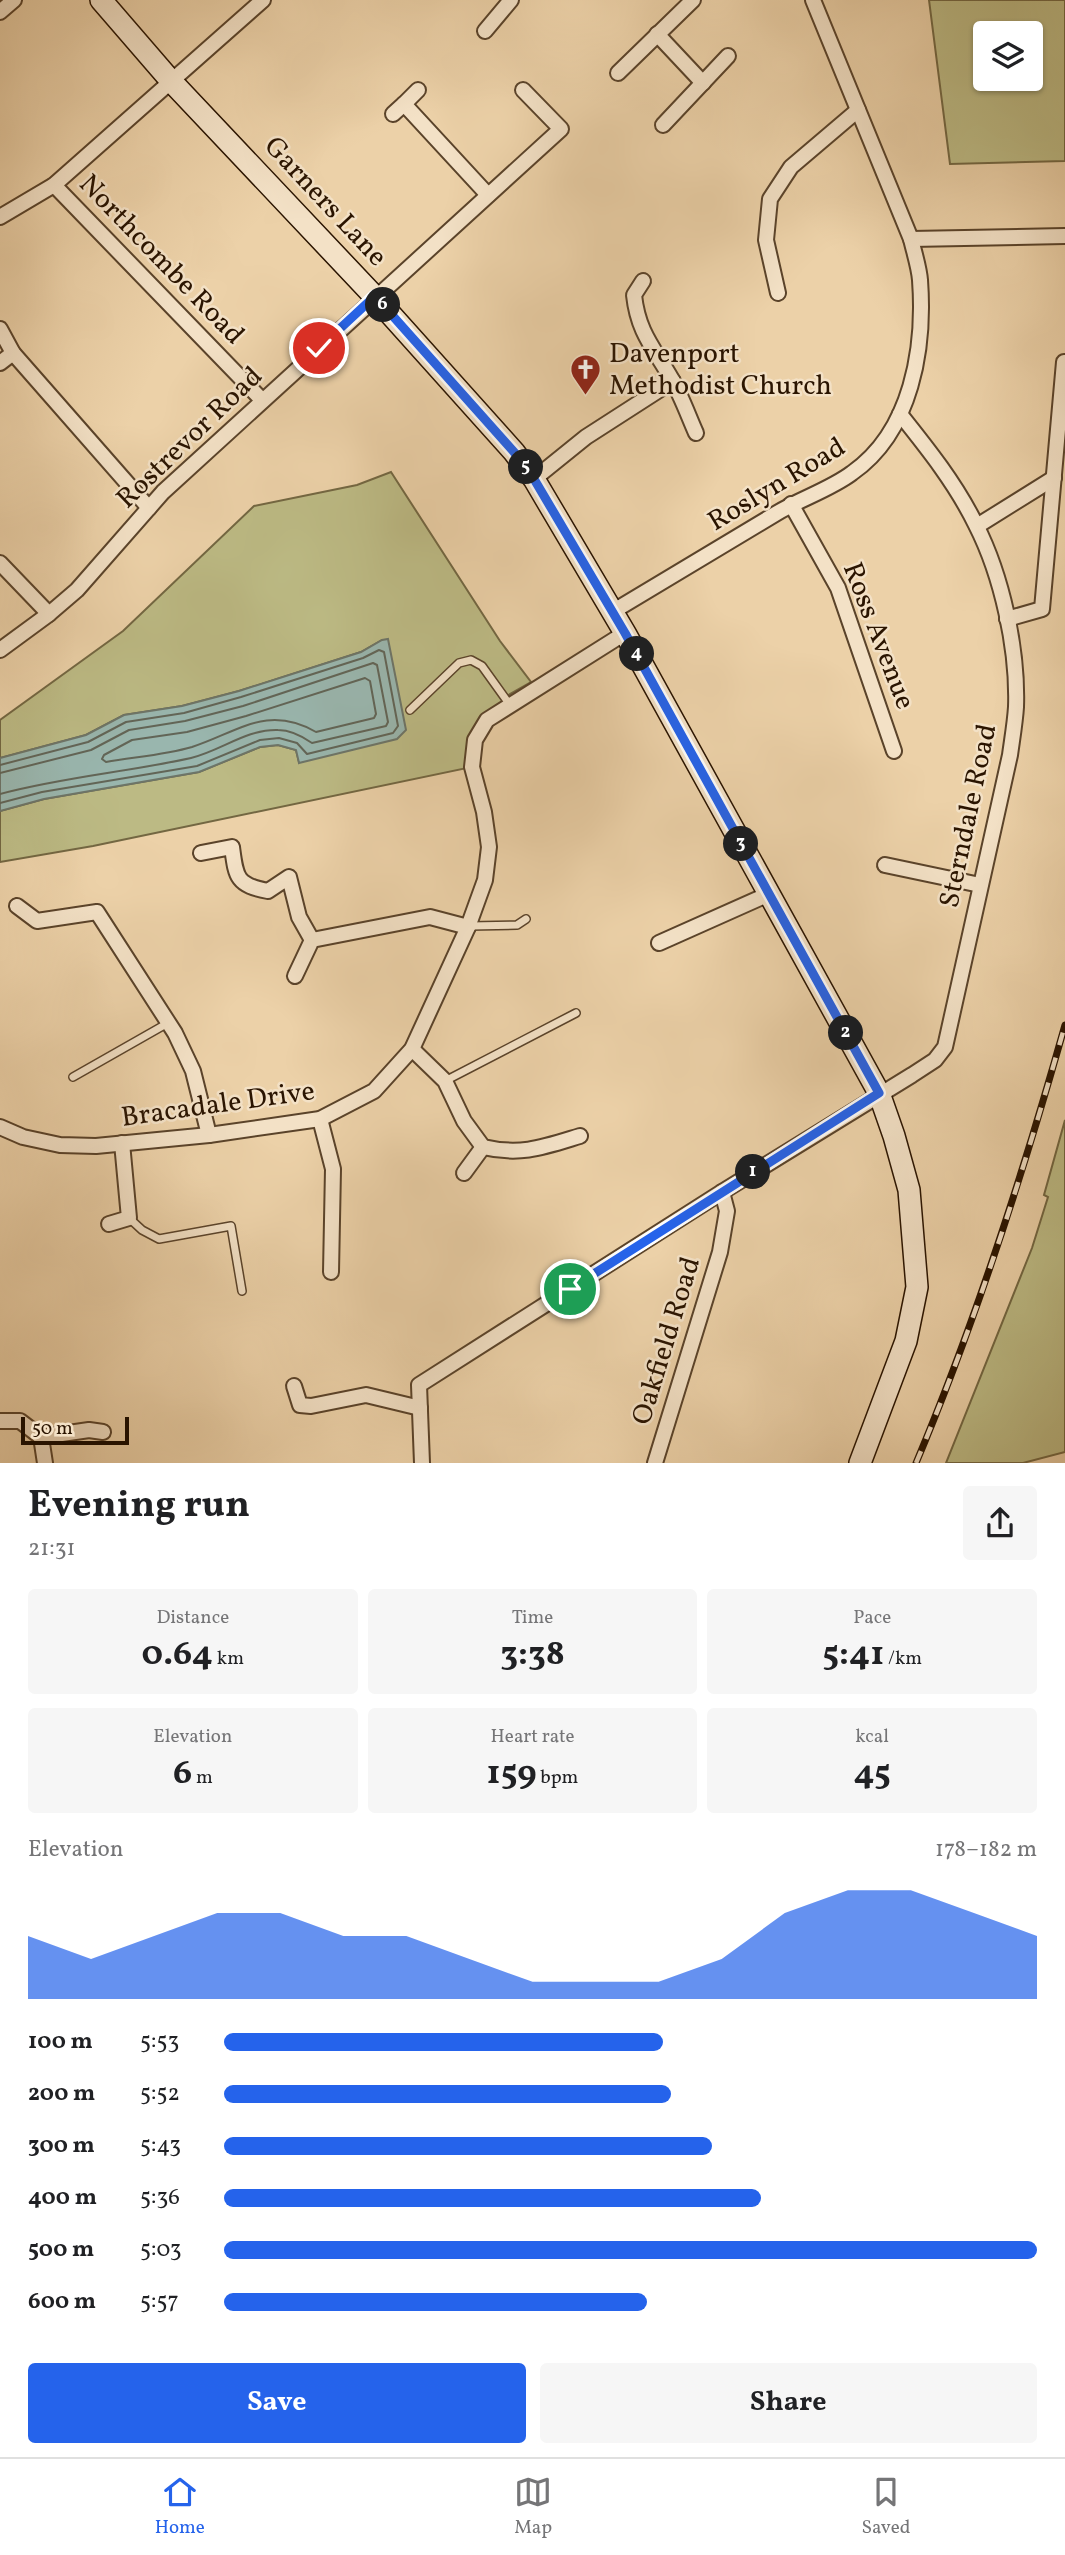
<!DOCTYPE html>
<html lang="en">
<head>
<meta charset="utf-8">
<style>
  body { margin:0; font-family:Vollkorn,serif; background:#f6f6f6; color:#202124; height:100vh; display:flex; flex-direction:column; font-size:26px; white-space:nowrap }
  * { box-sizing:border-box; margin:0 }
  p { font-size:23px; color:#757577 }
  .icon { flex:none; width:38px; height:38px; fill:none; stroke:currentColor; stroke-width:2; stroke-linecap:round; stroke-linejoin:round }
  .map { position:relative; height:1463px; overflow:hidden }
  .side { display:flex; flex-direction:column; background:#fff; flex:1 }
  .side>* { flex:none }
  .buttons { position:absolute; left:973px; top:21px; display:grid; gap:14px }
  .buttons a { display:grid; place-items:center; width:70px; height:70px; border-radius:7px; background:#fff; box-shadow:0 2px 5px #0004; font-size:35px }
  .scale { position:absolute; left:21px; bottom:18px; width:108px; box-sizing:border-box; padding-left:7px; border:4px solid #2a1400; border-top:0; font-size:19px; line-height:24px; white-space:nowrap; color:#2a1400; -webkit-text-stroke:5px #f3e1c6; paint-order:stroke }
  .pin { position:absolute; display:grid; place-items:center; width:60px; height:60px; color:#fff; margin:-30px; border:4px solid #fff; border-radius:50%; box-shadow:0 2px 7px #0007 }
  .km { position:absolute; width:35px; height:35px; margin:-18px; border-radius:50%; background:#222; color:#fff; font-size:19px; line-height:35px; text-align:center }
  .round { display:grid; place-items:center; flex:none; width:74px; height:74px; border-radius:7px; background:#f6f6f6 }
  .headline { display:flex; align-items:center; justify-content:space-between; height:119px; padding:0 28px }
  h1 { font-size:38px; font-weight:700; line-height:52px }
  .metrics { display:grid; grid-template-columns:repeat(3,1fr); gap:10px; height:119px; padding:7px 28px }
  .metrics div { display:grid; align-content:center; border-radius:7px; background:#f6f6f6; text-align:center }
  .metrics b { font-size:35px; font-weight:700 }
  .metrics small { font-size:19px; font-weight:400 }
  .metrics p { font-size:19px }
  .chart { height:196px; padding:14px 28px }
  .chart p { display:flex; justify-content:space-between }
  .chart svg { width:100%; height:126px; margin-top:7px; fill:#2563eb; opacity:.7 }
  .primary-button { display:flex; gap:14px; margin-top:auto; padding:14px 28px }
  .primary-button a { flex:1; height:80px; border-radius:7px; background:#2563eb; color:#fff; font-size:28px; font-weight:700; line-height:80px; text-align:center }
  .primary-button a+a { background:#f6f6f6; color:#202124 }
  ul { padding:0 28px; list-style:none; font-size:23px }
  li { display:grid; grid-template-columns:112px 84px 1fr; align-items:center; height:52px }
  li i { height:18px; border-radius:9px; background:#2563eb }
  .tab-bar { display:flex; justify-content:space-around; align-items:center; height:98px; border-top:2px solid #e0e0e0; background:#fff; font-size:19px; color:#757577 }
  .tab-bar a { display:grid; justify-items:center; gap:4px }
  .tab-bar .current { color:#2563eb }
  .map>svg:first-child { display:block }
  .green { fill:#bcba84; stroke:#736742; stroke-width:2; fill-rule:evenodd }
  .water { fill:#99b6ae; stroke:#6d7568; stroke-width:2 }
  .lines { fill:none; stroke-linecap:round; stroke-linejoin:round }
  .shore { stroke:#626557; stroke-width:2 }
  .lane-casing { stroke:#5a432a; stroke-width:10 }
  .street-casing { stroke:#5a432a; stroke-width:18 }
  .secondary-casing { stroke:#2a1400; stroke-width:24 }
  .lane { stroke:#f3e1c6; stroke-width:7 }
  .street { stroke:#f3e1c6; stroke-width:14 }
  .secondary { stroke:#f3e1c6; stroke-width:21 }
  .rail-casing { stroke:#2a1400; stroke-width:7 }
  .rail { stroke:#f3e1c6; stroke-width:4.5; stroke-dasharray:13; stroke-linecap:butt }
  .route-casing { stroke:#fff; stroke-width:14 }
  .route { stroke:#2563eb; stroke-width:9 }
  .labels { text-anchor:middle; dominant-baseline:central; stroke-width:5; stroke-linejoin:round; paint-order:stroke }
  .street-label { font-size:28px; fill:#2a1400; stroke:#f3e1c6 }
  .poi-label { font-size:28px; fill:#2a1400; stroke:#f3e1c6; text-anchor:start }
</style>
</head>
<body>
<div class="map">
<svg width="1065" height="1463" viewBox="0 0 1065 1463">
  <rect width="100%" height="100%" fill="#ecd1a8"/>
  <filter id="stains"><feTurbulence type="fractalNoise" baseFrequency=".00286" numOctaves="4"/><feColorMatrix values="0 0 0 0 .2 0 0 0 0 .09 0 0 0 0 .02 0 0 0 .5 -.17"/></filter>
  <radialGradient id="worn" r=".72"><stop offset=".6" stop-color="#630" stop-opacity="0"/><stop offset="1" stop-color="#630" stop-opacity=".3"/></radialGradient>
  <g class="green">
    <path d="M929 0H1065V161L950 164ZM985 33H1031V79H985Z"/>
    <polygon points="391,472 500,641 531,682 505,697 510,705 487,720 472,767 93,846 0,862 0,811 44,799 199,772 260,747 278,745 296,750 299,762 382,640 361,652 239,691 182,706 124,715 86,735 0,758 0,720 123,631 254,506 357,485"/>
    <polygon points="1065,1120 1065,1452 1023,1463 946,1463 1032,1248 1048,1197 1044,1195"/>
  </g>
  <polygon class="water" points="388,639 406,730 397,739 299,763 296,750 278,745 260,747 199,772 44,799 0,811 0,758 86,735 124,715 182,706 239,691 361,652 382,640"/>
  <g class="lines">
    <g class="shore">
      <path d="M365 678 370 681 376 714 374 718 316 732C267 704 238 732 192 747 165 755 134 757 106 762L102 759 104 755 132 740 187 732 246 716Z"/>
      <polyline points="0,765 88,742 126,722 184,713 241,697 363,658 379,650 384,652 398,726 393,733 307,754 297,743 279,738 260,740 197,766 42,792 0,803"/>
      <path d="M0 773 91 750 129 730 185 721 243 706 373 663 377 665 388 722 386 726 312 743C302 736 291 730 278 730 246 729 221 751 191 758 128 772 63 777 0 794"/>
    </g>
    <defs>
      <g id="lane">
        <polyline points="410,710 459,663 471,660 482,666 510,705"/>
        <polyline points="470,926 517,925 526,919"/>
        <polyline points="73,1077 168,1023"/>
        <polyline points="445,1081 576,1013"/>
        <polyline points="129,1218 142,1230 159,1239 231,1226 242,1291"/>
      </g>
      <g id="street">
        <polyline points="0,12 14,0"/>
        <polyline points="485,31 511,0"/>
        <polyline points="657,34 703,83"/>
        <polyline points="618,73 693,0"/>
        <polyline points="418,90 404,104 488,195"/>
        <polyline points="393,114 404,104"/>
        <polyline points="663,125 728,56"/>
        <polyline points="54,185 262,400"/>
        <polyline points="0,217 54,185 263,0"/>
        <polyline points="911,239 1065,236"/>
        <path d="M643 281 634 295C638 332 653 347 671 378 681 395 688 415 696 433"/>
        <polyline points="778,293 766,240 770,199 791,167 858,110"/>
        <polyline points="0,329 13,353 149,508"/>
        <polyline points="0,363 13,353"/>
        <polyline points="534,479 586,437 673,381"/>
        <polyline points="791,504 838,588 894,751"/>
        <polyline points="977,526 1054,478"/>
        <polyline points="0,563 49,614"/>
        <path d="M612 612C667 579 722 546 777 513 800 499 831 489 852 473 912 431 925 348 920 280 919 267 914 252 911 239L813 0"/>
        <polyline points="1007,619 1042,609 1064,362"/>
        <polyline points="0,650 49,614 77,590 163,492 561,129 523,90"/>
        <path d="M201 853 232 847C236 877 236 885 268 891L289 877 299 917 312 940"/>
        <polyline points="885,865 980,885"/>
        <polyline points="17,906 37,921 97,912 175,1033 193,1071 209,1135"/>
        <polyline points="659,943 769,894"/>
        <polyline points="295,976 312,940 430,917 468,927"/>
        <path d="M412 1049 445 1081 464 1121 483 1147C521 1156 544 1147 580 1136"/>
        <polyline points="320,1119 333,1169 331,1272"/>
        <polyline points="0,1127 23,1137 60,1145 96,1146 209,1135 320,1119 374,1091 412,1049 468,927 485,880 489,847 484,812 472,767 475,740 487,720 625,633"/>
        <polyline points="464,1173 483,1147"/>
        <polyline points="109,1224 129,1218 122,1143"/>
        <polyline points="294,1386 300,1405 311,1406 366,1395 420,1408"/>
        <polyline points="0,1421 20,1421 41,1437"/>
        <polyline points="45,1463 41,1437 89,1430 103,1432"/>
        <path d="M422 1463 419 1385 722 1192 912 1075 935 1060 945 1047 1010 755C1012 740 1015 723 1016 707 1018 649 1002 576 976 525 956 484 928 449 900 414"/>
        <polyline points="655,1463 720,1252 727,1211 722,1192"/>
      </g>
      <polyline id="secondary" points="101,0 171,81 375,297 514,452 534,479 625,633 879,1093 894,1136 909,1190 917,1287 906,1341 860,1463"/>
    </defs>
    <use href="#lane" class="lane-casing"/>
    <use href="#street" class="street-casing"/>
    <use href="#secondary" class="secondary-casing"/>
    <use href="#lane" class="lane"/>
    <use href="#street" class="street"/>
    <use href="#secondary" class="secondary"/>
    <defs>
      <path id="rail" d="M916 1463C976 1321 1023 1174 1065 1025"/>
    </defs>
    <use href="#rail" class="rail-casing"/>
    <use href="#rail" class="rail"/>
  </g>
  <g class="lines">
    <defs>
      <polyline id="route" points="319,348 375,296 514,452 534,479 625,633 879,1093 570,1289"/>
    </defs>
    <use href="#route" class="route-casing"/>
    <use href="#route" class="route"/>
  </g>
  <defs>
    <symbol id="church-pin" viewBox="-11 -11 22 30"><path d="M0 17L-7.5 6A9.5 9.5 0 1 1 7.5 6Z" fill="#8f2418" stroke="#f3e1c6"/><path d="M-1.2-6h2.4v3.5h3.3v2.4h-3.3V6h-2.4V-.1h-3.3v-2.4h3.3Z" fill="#fff"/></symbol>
  </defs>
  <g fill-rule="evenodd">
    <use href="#church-pin" x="568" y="352" width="35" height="47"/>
  </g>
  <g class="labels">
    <g class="street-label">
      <text transform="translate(325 202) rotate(47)">Garners Lane</text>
      <text transform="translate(161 260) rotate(46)">Northcombe Road</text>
      <text transform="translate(190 438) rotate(-44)">Rostrevor Road</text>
      <text transform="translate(777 485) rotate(-31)">Roslyn Road</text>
      <text transform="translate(878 636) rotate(69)">Ross Avenue</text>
      <text transform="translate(969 816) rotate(-78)">Sterndale Road</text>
      <text transform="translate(218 1105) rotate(-8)">Bracadale Drive</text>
      <text transform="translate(667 1341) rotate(-73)">Oakfield Road</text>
    </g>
    <g class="poi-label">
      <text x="609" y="354">Davenport<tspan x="609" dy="32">Methodist Church</tspan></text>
    </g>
  </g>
  <rect width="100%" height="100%" filter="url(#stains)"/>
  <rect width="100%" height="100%" fill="url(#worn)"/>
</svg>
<div class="buttons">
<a><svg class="icon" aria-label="layers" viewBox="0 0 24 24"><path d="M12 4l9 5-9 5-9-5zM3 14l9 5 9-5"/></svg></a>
</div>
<div class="scale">50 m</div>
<div class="pin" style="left:570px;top:1289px;background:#1e9e55"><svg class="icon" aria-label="arrive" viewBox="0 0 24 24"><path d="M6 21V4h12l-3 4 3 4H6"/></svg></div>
<div class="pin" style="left:319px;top:348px;background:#d93025"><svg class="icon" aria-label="check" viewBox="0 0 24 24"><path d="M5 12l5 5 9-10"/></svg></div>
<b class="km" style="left:753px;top:1172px">1</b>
<b class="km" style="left:846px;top:1033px">2</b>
<b class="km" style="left:741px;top:844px">3</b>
<b class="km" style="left:637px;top:654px">4</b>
<b class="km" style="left:526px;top:467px">5</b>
<b class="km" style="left:383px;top:305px">6</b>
</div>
<section class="side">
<div class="headline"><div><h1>Evening run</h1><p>21:31</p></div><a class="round"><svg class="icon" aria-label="share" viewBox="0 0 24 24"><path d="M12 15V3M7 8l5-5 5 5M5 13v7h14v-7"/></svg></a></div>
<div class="metrics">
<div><p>Distance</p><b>0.64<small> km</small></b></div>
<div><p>Time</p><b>3:38</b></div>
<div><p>Pace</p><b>5:41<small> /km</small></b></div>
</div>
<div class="metrics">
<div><p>Elevation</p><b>6<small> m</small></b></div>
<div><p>Heart rate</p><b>159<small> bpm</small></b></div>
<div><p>kcal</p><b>45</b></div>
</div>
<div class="chart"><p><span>Elevation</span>178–182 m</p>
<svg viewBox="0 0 160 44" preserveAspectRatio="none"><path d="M0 44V22L10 30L20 22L30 14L40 14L50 22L60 22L70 30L80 38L90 38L100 38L110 30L120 14L130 6L140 6L150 14L160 22V44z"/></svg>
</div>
<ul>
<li><b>100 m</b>5:53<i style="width:54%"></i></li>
<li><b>200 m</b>5:52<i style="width:55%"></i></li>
<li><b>300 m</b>5:43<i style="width:60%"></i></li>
<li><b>400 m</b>5:36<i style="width:66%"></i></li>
<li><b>500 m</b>5:03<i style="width:100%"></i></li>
<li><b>600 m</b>5:57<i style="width:52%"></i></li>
</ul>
<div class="primary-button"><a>Save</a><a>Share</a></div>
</section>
<nav class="tab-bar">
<a class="current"><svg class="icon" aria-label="home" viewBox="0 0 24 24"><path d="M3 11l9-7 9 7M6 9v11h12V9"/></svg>Home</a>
<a><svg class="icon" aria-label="map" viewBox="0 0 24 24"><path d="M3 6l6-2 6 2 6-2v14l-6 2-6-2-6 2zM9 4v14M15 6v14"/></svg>Map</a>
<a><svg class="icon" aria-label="saved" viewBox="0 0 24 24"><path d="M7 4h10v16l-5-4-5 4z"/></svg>Saved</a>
</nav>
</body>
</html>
